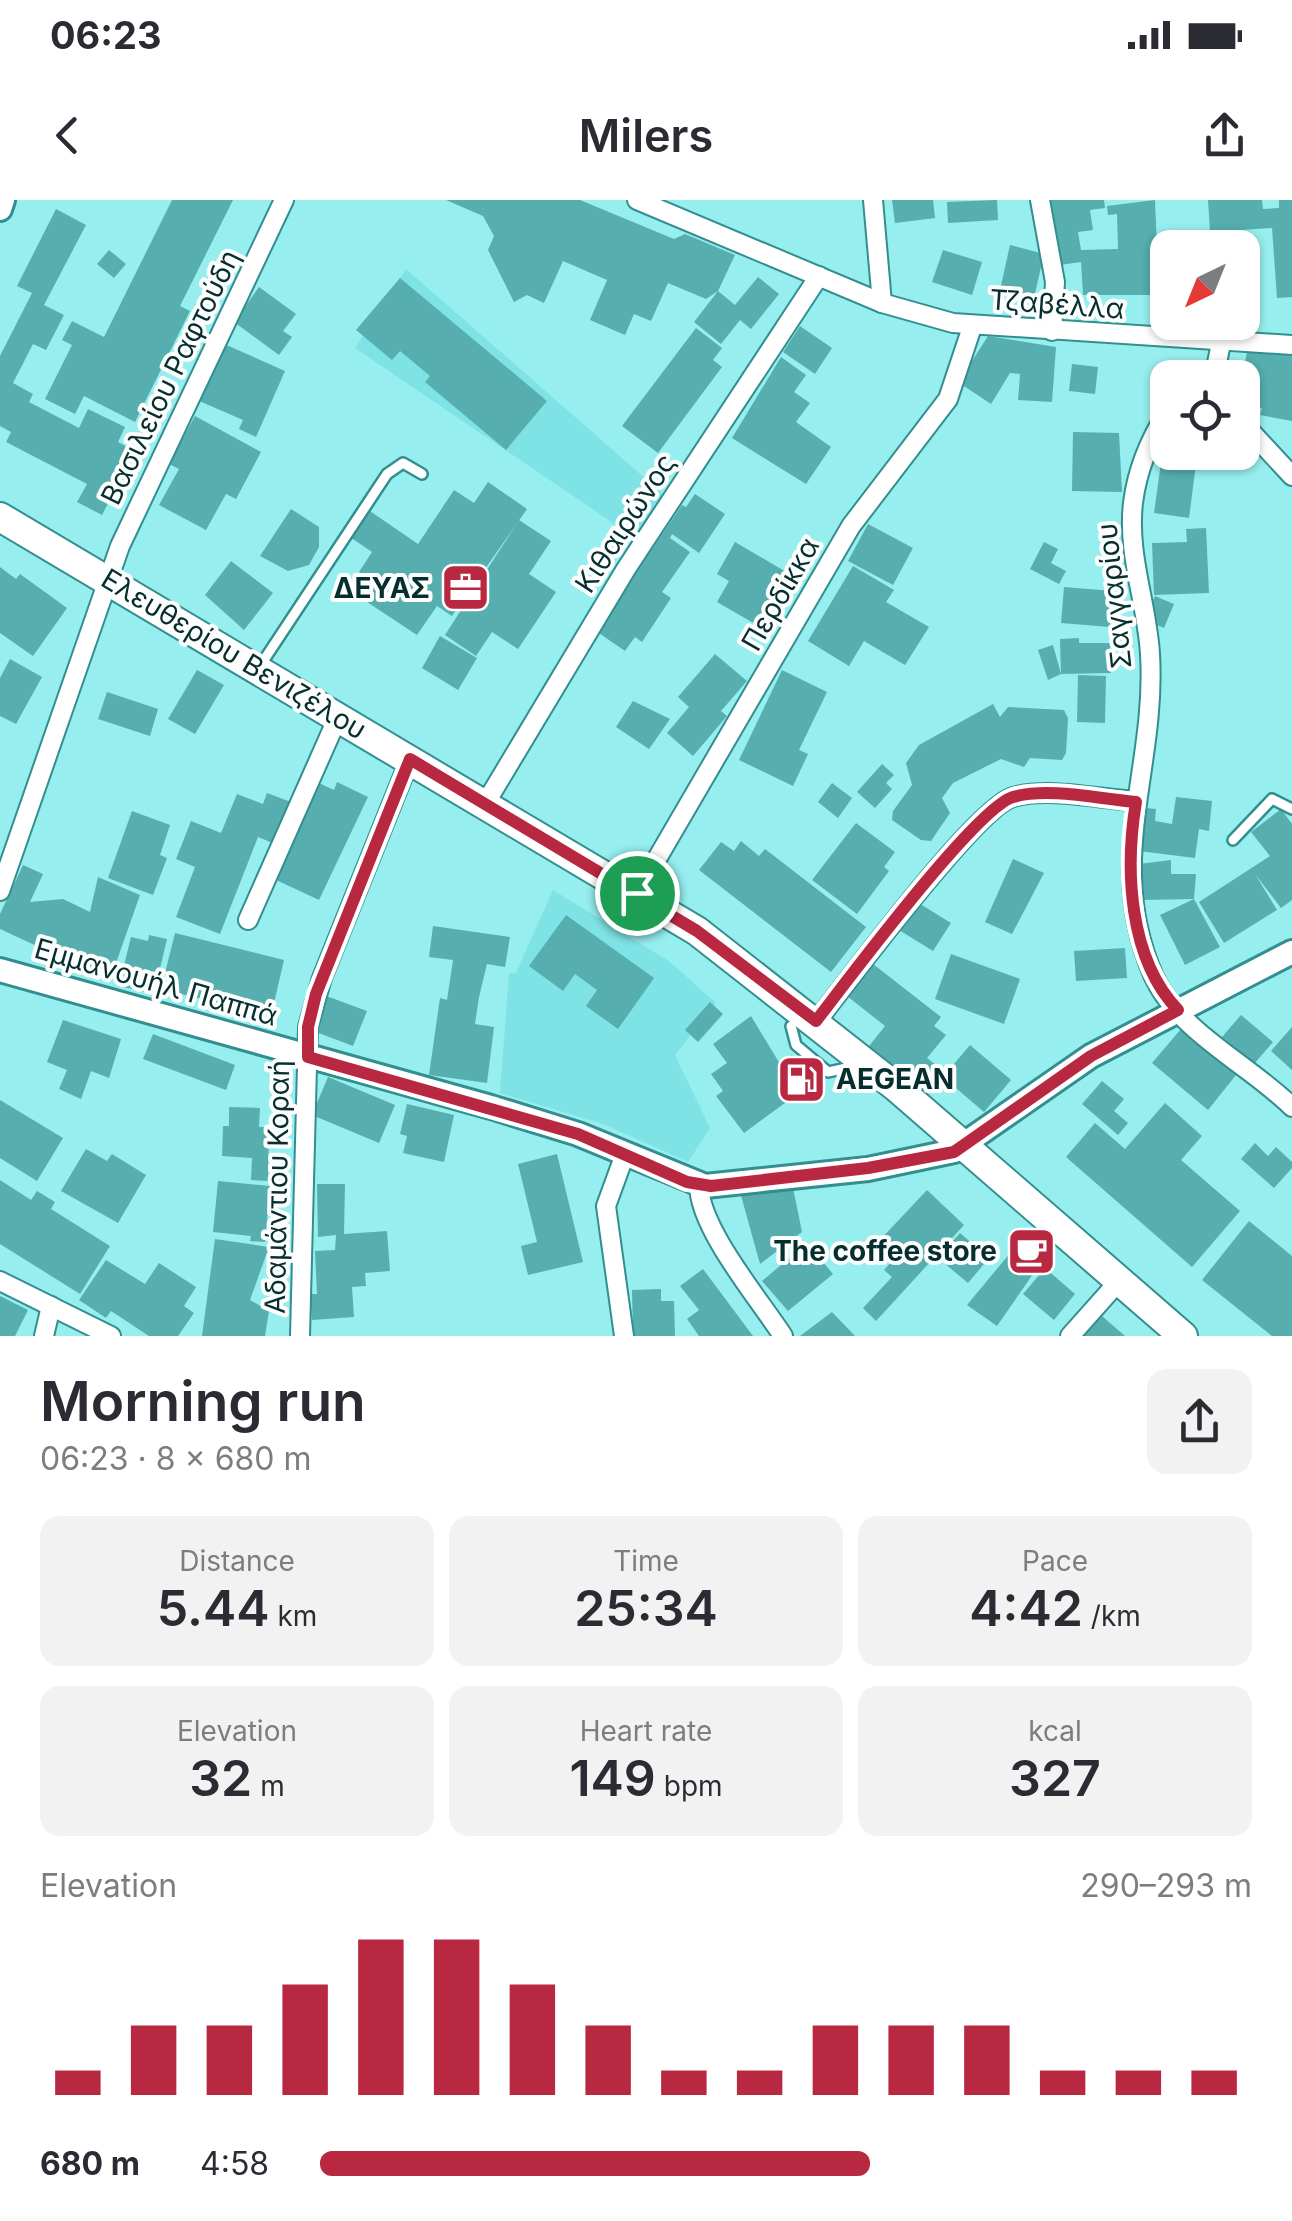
<!DOCTYPE html>
<html lang="en">
<head>
<meta charset="utf-8">
<style>
  body { margin:0; font-family:Inter,sans-serif; background:#f2f2f3; color:#2b2b33; height:100vh; display:flex; flex-direction:column; font-size:38px; white-space:nowrap }
  * { box-sizing:border-box; margin:0 }
  p { font-size:32px; color:#7c7c81 }
  .icon { flex:none; width:55px; height:55px; fill:none; stroke:currentColor; stroke-width:2; stroke-linecap:round; stroke-linejoin:round }
  .map { position:relative; height:1136px; overflow:hidden }
  .drawer { display:flex; flex-direction:column; background:#fff; flex:1 }
  .drawer>* { flex:none }
  .needle { width:65px; rotate:223deg }
  .controls { position:absolute; left:1150px; top:30px; display:grid; gap:20px }
  .controls a { display:grid; place-items:center; width:110px; height:110px; border-radius:20px; background:#fff; box-shadow:0 2px 8px #0004; font-size:50px }
  .pin { position:absolute; display:grid; place-items:center; width:85px; height:85px; color:#fff; margin:-42px; border:5px solid #fff; border-radius:50%; box-shadow:0 2px 10px #0007 }
  .round { display:grid; place-items:center; flex:none; width:105px; height:105px; border-radius:20px; background:#f2f2f3 }
  .overview { display:flex; align-items:center; justify-content:space-between; height:170px; padding:0 40px }
  h1 { font-size:55px; font-weight:600; line-height:75px }
  .stats { display:grid; grid-template-columns:repeat(3,1fr); gap:15px; height:170px; padding:10px 40px }
  .stats div { display:grid; align-content:center; border-radius:20px; background:#f2f2f3; text-align:center }
  .stats b { font-size:50px; font-weight:600 }
  .stats small { font-size:28px; font-weight:400 }
  .stats p { font-size:28px }
  .chart { height:280px; padding:20px 40px }
  .chart p { display:flex; justify-content:space-between }
  .chart svg { width:100%; height:180px; margin-top:10px; stroke:#b92841; stroke-width:6 }
  ul { padding:0 40px; list-style:none; font-size:32px }
  li { display:grid; grid-template-columns:160px 120px 1fr; align-items:center; height:75px }
  li i { height:25px; border-radius:12px; background:#b92841 }
  .status { display:flex; justify-content:space-between; align-items:center; height:70px; padding:0 50px; background:#fff; direction:ltr }
  .status svg { height:28px; fill:currentColor }
  header { display:flex; justify-content:space-between; align-items:center; height:130px; padding:0 40px; background:#fff; font-size:45px; font-weight:600 }
  .map>svg:first-child { display:block }
  .built { fill:#7fe3e5 }
  .building { fill:#56aeaf }
  .lines { fill:none; stroke-linecap:round; stroke-linejoin:round }
  .service-casing { stroke:#338e90; stroke-width:14 }
  .minor-casing { stroke:#338e90; stroke-width:22 }
  .tertiary-casing { stroke:#338e90; stroke-width:28 }
  .secondary-casing { stroke:#338e90; stroke-width:32 }
  .service { stroke:#fff; stroke-width:9 }
  .minor { stroke:#fff; stroke-width:18 }
  .tertiary { stroke:#fff; stroke-width:22 }
  .secondary { stroke:#fff; stroke-width:28 }
  .route-casing { stroke:#fff; stroke-width:20 }
  .route { stroke:#b92841; stroke-width:12 }
  .labels { text-anchor:middle; dominant-baseline:central; stroke-width:8; stroke-linejoin:round; paint-order:stroke }
  .street-label { font-size:28px; fill:#072e2f; stroke:#fdfdfd }
  .poi-label { font-size:28px; font-weight:bold; fill:#072e2f; stroke:#fdfdfd; text-anchor:end }
</style>
</head>
<body>
<div class="status"><b>06:23</b><svg viewBox="0 0 49 12"><path d="M0 12V9h3v3zM5 12V6h3v6zM10 12V3h3v9zM15 12V0h3v12zM26 1h20v11H26zM47 4h2v5h-2z"/></svg></div>
<header><svg class="icon" aria-label="back" viewBox="0 0 24 24"><path d="M15 5l-7 7 7 7"/></svg>Milers<svg class="icon" aria-label="share" viewBox="0 0 24 24"><path d="M12 15V3M7 8l5-5 5 5M5 13v7h14v-7"/></svg></header>
<div class="map">
<svg width="1292" height="1136" viewBox="0 0 1292 1136">
  <rect width="100%" height="100%" fill="#97eeef"/>
  <g class="built">
    <polygon points="406,69 663,294 635,338 355,148"/>
    <polygon points="553,690 669,761 716,803 675,855 710,928 688,962 603,924 500,893 509,773 516,773"/>
  </g>
  <g class="building">
    <polygon points="172,0 233,0 180,106 190,111 135,222 84,196 75,214 45,199 72,145 62,140 72,121 104,137"/>
    <polygon points="446,0 580,0 674,39 685,34 735,55 718,91 706,99 668,83 651,121 634,114 625,135 590,120 607,80 563,61 544,103 527,95 514,102 488,50 494,36 483,16"/>
    <polygon points="892,0 933,0 935,18 895,23"/>
    <polygon points="997,0 998,20 948,23 947,2"/>
    <polygon points="1050,0 1104,0 1105,8 1090,10 1093,30 1078,32 1081,50 1118,49 1117,14 1108,15 1107,6 1155,0 1159,95 1083,95 1081,62 1060,65"/>
    <polygon points="1208,0 1262,0 1263,9 1279,8 1279,0 1292,0 1292,97 1277,98 1272,28 1210,32"/>
    <polygon points="56,9 86,25 44,105 64,115 46,150 33,144 13,183 33,194 29,202 79,228 88,209 125,227 118,242 135,251 102,315 77,302 87,284 6,242 11,232 0,226 0,156 32,93 17,86"/>
    <polygon points="1010,45 1044,54 1034,98 1000,90"/>
    <polygon points="109,50 126,64 114,78 97,64"/>
    <polygon points="943,50 982,62 972,95 932,82"/>
    <polygon points="758,77 779,94 751,129 740,120 721,144 694,122 718,91 735,105"/>
    <polygon points="400,78 547,201 506,250 425,182 430,176 400,151 392,160 356,130"/>
    <polygon points="259,87 296,114 283,131 292,137 279,155 234,122"/>
    <polygon points="800,126 832,148 815,174 783,152"/>
    <polygon points="696,128 722,148 713,160 722,167 658,253 622,226"/>
    <polygon points="988,136 1056,147 1052,202 1018,200 1020,174 1010,173 991,204 964,186 965,172"/>
    <polygon points="222,143 285,171 256,237 239,229 243,220 197,200"/>
    <polygon points="1248,147 1292,156 1292,221 1260,215 1262,208 1248,205 1251,191 1242,189 1242,178"/>
    <polygon points="781,157 806,175 794,192 810,203 796,222 831,247 806,284 732,238"/>
    <polygon points="1072,164 1098,167 1095,194 1069,191"/>
    <polygon points="195,216 261,252 236,299 226,294 206,330 159,305 179,269 169,264"/>
    <polygon points="1073,232 1119,233 1122,292 1072,291"/>
    <polygon points="1165,233 1168,252 1230,252 1228,268 1196,264 1189,318 1154,313"/>
    <polygon points="488,282 527,309 452,416 437,406 417,435 364,400 375,384 359,372 372,352 347,335 364,307 418,344 454,290 474,303"/>
    <polygon points="695,294 725,314 699,353 672,334 670,338 690,352 662,392 671,398 642,442 635,437 625,451 596,431 682,305 686,307"/>
    <polygon points="291,309 319,327 319,347 309,365 288,371 260,356"/>
    <polygon points="519,320 551,341 529,374 556,392 518,449 492,432 476,456 445,435"/>
    <polygon points="868,324 913,348 893,385 848,361"/>
    <polygon points="1206,328 1209,393 1154,395 1152,343 1187,342 1186,329"/>
    <polygon points="735,342 793,376 762,428 717,402 729,381 717,374"/>
    <polygon points="1044,342 1058,349 1051,363 1066,371 1059,384 1030,369"/>
    <polygon points="231,361 273,393 244,430 205,395"/>
    <polygon points="853,366 894,390 886,402 929,427 905,465 864,441 849,466 808,441"/>
    <polygon points="0,367 16,379 20,374 67,408 33,456 0,433"/>
    <polygon points="1064,387 1113,391 1110,427 1061,423"/>
    <polygon points="1155,396 1174,404 1164,428 1145,420"/>
    <polygon points="440,436 477,458 458,490 422,468"/>
    <polygon points="1079,438 1079,443 1110,443 1111,473 1061,474 1060,439"/>
    <polygon points="1053,445 1061,474 1048,480 1038,450"/>
    <polygon points="715,454 747,481 721,511 727,516 693,556 667,533 689,507 678,497"/>
    <polygon points="10,459 42,477 16,524 0,516 0,478"/>
    <polygon points="197,470 224,485 195,534 168,519"/>
    <polygon points="782,470 827,492 799,550 808,554 793,586 739,560"/>
    <polygon points="1078,475 1106,476 1105,523 1077,522"/>
    <polygon points="107,492 158,509 150,536 98,519"/>
    <polygon points="633,501 670,519 649,549 616,527"/>
    <polygon points="993,504 1000,517 1008,507 1064,510 1068,518 1066,553 1062,560 1030,558 1024,567 1001,559 953,583 942,598 950,613 931,641 921,640 892,620 893,611 912,585 906,563 919,545"/>
    <polygon points="882,564 894,575 886,583 892,589 875,608 857,592"/>
    <polygon points="337,582 368,597 319,700 274,679 319,583 334,590"/>
    <polygon points="832,583 852,598 838,618 818,602"/>
    <polygon points="267,593 291,602 275,644 258,637 220,734 176,717 195,667 176,659 191,621 221,633 237,594 263,604"/>
    <polygon points="1176,597 1212,601 1209,631 1199,629 1195,658 1131,650 1136,607 1156,609 1155,621 1172,624"/>
    <polygon points="1281,609 1292,624 1292,700 1281,708 1255,674 1277,710 1224,743 1199,702 1270,656 1251,632"/>
    <polygon points="132,611 170,625 160,655 167,658 153,695 108,678"/>
    <polygon points="856,623 895,652 884,667 889,671 857,714 812,680"/>
    <polygon points="741,641 759,656 765,649 866,727 831,772 699,670 721,642 734,651"/>
    <polygon points="1013,659 1044,673 1012,734 985,722"/>
    <polygon points="1171,660 1171,674 1196,674 1194,699 1220,747 1185,765 1160,715 1194,699 1141,700 1139,664"/>
    <polygon points="23,665 43,674 30,702 63,699 90,712 98,677 140,695 110,780 0,729 0,714"/>
    <polygon points="917,702 951,723 933,751 899,730"/>
    <polygon points="566,715 654,778 618,829 586,806 597,790 575,774 563,791 529,766"/>
    <polygon points="433,726 510,737 505,767 487,764 479,797 475,824 494,827 487,883 429,875 440,798 447,800 453,760 429,757"/>
    <polygon points="175,733 284,760 271,816 161,789"/>
    <polygon points="149,735 167,739 154,794 119,786 131,737 148,741"/>
    <polygon points="1125,748 1127,778 1076,781 1074,751"/>
    <polygon points="951,754 1020,779 1004,824 935,799"/>
    <polygon points="873,764 941,817 934,826 946,835 927,858 945,872 925,897 866,850 885,826 847,796"/>
    <polygon points="321,794 367,811 353,846 308,829"/>
    <polygon points="710,802 723,814 698,842 685,830"/>
    <polygon points="1241,815 1273,842 1254,864 1222,837"/>
    <polygon points="751,816 780,864 792,855 812,883 744,933 716,896 723,891 711,874 727,863 713,844"/>
    <polygon points="63,820 121,839 109,878 91,871 81,899 59,889 67,870 47,862"/>
    <polygon points="1292,827 1292,870 1271,851"/>
    <polygon points="1181,829 1236,875 1208,910 1152,863"/>
    <polygon points="153,834 235,865 226,890 143,859"/>
    <polygon points="970,845 1011,880 984,912 943,877"/>
    <polygon points="328,877 395,905 379,943 312,915"/>
    <polygon points="1102,881 1124,899 1114,911 1128,923 1118,935 1082,904"/>
    <polygon points="0,900 63,938 37,981 0,958"/>
    <polygon points="1165,903 1202,936 1181,960 1240,1011 1192,1067 1066,957 1095,923 1125,949"/>
    <polygon points="407,904 454,915 444,962 403,953 407,936 400,934"/>
    <polygon points="229,907 260,908 259,927 269,927 268,981 251,980 252,958 222,956 223,926 229,926"/>
    <polygon points="1255,943 1268,956 1276,947 1292,962 1292,968 1274,988 1241,959"/>
    <polygon points="86,949 107,961 112,954 146,975 118,1023 61,991"/>
    <polygon points="557,954 583,1062 528,1075 521,1046 537,1042 518,964"/>
    <polygon points="0,980 31,1000 37,991 55,1002 51,1009 110,1046 80,1094 0,1044"/>
    <polygon points="218,981 270,986 265,1042 250,1041 251,1036 213,1032"/>
    <polygon points="792,983 802,1032 760,1064 740,992"/>
    <polygon points="317,984 345,984 344,1034 387,1031 390,1071 365,1073 366,1086 352,1087 354,1117 312,1120 310,1094 317,1094 315,1051 335,1050 336,1035 318,1037"/>
    <polygon points="927,990 964,1025 876,1121 863,1108 892,1077 884,1070 896,1057 879,1041"/>
    <polygon points="1249,1021 1292,1056 1292,1136 1272,1136 1202,1080"/>
    <polygon points="960,1033 989,1058 968,1083 938,1058"/>
    <polygon points="215,1039 269,1047 250,1100 269,1111 265,1136 202,1136"/>
    <polygon points="807,1043 833,1074 788,1111 762,1081"/>
    <polygon points="1016,1046 1040,1064 997,1126 967,1105"/>
    <polygon points="106,1060 145,1084 159,1063 196,1087 184,1106 194,1113 178,1136 149,1136 111,1111 106,1118 79,1100"/>
    <polygon points="1045,1068 1075,1094 1054,1120 1023,1094"/>
    <polygon points="703,1069 753,1136 699,1136 687,1119 699,1110 680,1086"/>
    <polygon points="661,1089 661,1101 674,1101 675,1136 633,1136 632,1090"/>
    <polygon points="0,1096 28,1110 15,1136 0,1136"/>
    <polygon points="1094,1109 1125,1136 1071,1136"/>
    <polygon points="832,1112 855,1136 800,1136"/>
  </g>
  <g class="lines">
    <defs>
      <g id="service">
        <polyline points="260,466 387,274 403,263 422,274"/>
        <polyline points="1233,640 1272,599 1292,609"/>
        <polyline points="791,826 796,845 828,872 847,868"/>
      </g>
      <g id="minor">
        <polyline points="637,0 882,103 953,123 1292,145"/>
        <polyline points="873,0 882,103"/>
        <polyline points="1040,0 1055,82 1052,131"/>
        <polyline points="1214,178 1221,143"/>
        <path d="M1168 211C1150 239 1137 270 1133 303 1127 355 1147 403 1150 454 1157 569 1103 661 1154 777 1180 833 1250 865 1292 907"/>
        <polyline points="1242,222 1292,276"/>
        <polyline points="485,604 626,369 819,76"/>
        <polyline points="0,691 120,346 284,0"/>
        <polyline points="637,693 851,326 948,199 972,127"/>
        <polyline points="248,720 338,517"/>
        <path d="M817 821C848 781 976 608 1013 597 1049 587 1099 599 1136 601"/>
        <path d="M699 985C699 1028 759 1099 783 1136"/>
        <polyline points="0,1081 111,1136"/>
        <polyline points="44,1136 51,1106"/>
        <polyline points="300,1136 308,827 322,778 410,559"/>
        <polyline points="624,1136 606,1006 625,954"/>
        <polyline points="1070,1136 1119,1081"/>
      </g>
      <g id="tertiary">
        <polyline points="0,9 3,0"/>
        <polyline points="0,770 491,907 578,934 705,986 868,969 954,951 1091,856 1292,752"/>
      </g>
      <polyline id="secondary" points="0,317 697,731 896,887 1183,1136"/>
    </defs>
    <use href="#service" class="service-casing"/>
    <use href="#minor" class="minor-casing"/>
    <use href="#tertiary" class="tertiary-casing"/>
    <use href="#secondary" class="secondary-casing"/>
    <use href="#service" class="service"/>
    <use href="#minor" class="minor"/>
    <use href="#tertiary" class="tertiary"/>
    <use href="#secondary" class="secondary"/>
  </g>
  <g class="lines">
    <defs>
      <path id="route" d="M410 559 697 731 816 821C847 781 976 608 1013 597 1049 587 1099 599 1136 602 1125 668 1128 758 1178 810L1091 856 954 952 868 968 711 986 687 982 578 934 308 857V827L316 794Z"/>
    </defs>
    <use href="#route" class="route-casing"/>
    <use href="#route" class="route"/>
  </g>
  <defs>
    <symbol id="office-square" viewBox="-11 -11 22 22"><rect x="-9" y="-9" width="18" height="18" rx="4" fill="#b92841" stroke="#fdfdfd"/><path d="M-6-3h4V-5.5h4V-3h4V5H-6ZM-1-4.5V-3h2v-1.5ZM-6 0V1H6V0Z" fill="#fff"/></symbol>
    <symbol id="fuel-square" viewBox="-11 -11 22 22"><rect x="-9" y="-9" width="18" height="18" rx="4" fill="#b92841" stroke="#fdfdfd"/><path d="M-5.5-6h7V0h2V4h1.3V-2.5L3-4.5l.8-.8L6-3V5H2.5V1h-1V6h-7ZM-4.2-4.7v3.2H.2V-4.7Z" fill="#fff"/></symbol>
    <symbol id="cafe-square" viewBox="-11 -11 22 22"><rect x="-9" y="-9" width="18" height="18" rx="4" fill="#b92841" stroke="#fdfdfd"/><path d="M-5.5-4.5H6V0H3Q3 3.5 0 3.5H-2.5Q-5.5 3.5-5.5 0ZM3-3.2v2h1.7v-2ZM-6 4.5H4V6H-6Z" fill="#fff"/></symbol>
  </defs>
  <g fill-rule="evenodd">
    <use href="#office-square" x="438" y="360" width="55" height="55"/>
    <use href="#fuel-square" x="774" y="852" width="55" height="55"/>
    <use href="#cafe-square" x="1004" y="1024" width="55" height="55"/>
  </g>
  <g class="labels">
    <g class="street-label">
      <text transform="translate(1057 104) rotate(4)">Τζαβέλλα</text>
      <text transform="translate(170 177) rotate(-64)">Βασιλείου Ραφτούδη</text>
      <text transform="translate(625 323) rotate(-57)">Κιθαιρώνος</text>
      <text transform="translate(780 394) rotate(-60)">Περδίκκα</text>
      <text transform="translate(1114 396) rotate(-96)">Σαγγαρίου</text>
      <text transform="translate(234 454) rotate(31)">Ελευθερίου Βενιζέλου</text>
      <text transform="translate(156 782) rotate(16)">Εμμανουήλ Παππά</text>
      <text transform="translate(277 987) rotate(-89)">Αδαμάντιου Κοραή</text>
    </g>
    <g class="poi-label">
      <text x="430" y="388">ΔΕΥΑΣ</text>
      <text x="836" y="879" text-anchor="start">AEGEAN</text>
      <text x="997" y="1051">The coffee store</text>
    </g>
  </g>
</svg>
<div class="controls">
<a><svg class="needle" viewBox="-14 -14 28 28"><path d="M0-13l5 13h-10z" fill="#e53935"/><path d="M0 13l5-13h-10z" fill="#7c7c81"/></svg></a>
<a><svg class="icon" aria-label="locate" viewBox="0 0 24 24"><circle cx="12" cy="12" r="6"/><path d="M12 2v4M12 18v4M2 12h4M18 12h4"/></svg></a>
</div>
<div class="pin" style="left:637px;top:693px;background:#1e9e55"><svg class="icon" aria-label="arrive" viewBox="0 0 24 24"><path d="M6 21V4h12l-3 4 3 4H6"/></svg></div>
</div>
<section class="drawer">
<div class="overview"><div><h1>Morning run</h1><p>06:23 · 8 × 680 m</p></div><a class="round"><svg class="icon" aria-label="share" viewBox="0 0 24 24"><path d="M12 15V3M7 8l5-5 5 5M5 13v7h14v-7"/></svg></a></div>
<div class="stats">
<div><p>Distance</p><b>5.44<small> km</small></b></div>
<div><p>Time</p><b>25:34</b></div>
<div><p>Pace</p><b>4:42<small> /km</small></b></div>
</div>
<div class="stats">
<div><p>Elevation</p><b>32<small> m</small></b></div>
<div><p>Heart rate</p><b>149<small> bpm</small></b></div>
<div><p>kcal</p><b>327</b></div>
</div>
<div class="chart"><p><span>Elevation</span>290–293 m</p>
<svg viewBox="0 0 160 44" preserveAspectRatio="none"><path d="M5 44V38M15 44V27M25 44V27M35 44V17M45 44V6M55 44V6M65 44V17M75 44V27M85 44V38M95 44V38M105 44V27M115 44V27M125 44V27M135 44V38M145 44V38M155 44V38"/></svg>
</div>
<ul>
<li><b>680 m</b>4:58<i style="width:59%"></i></li>
</ul>
</section>
</body>
</html>
